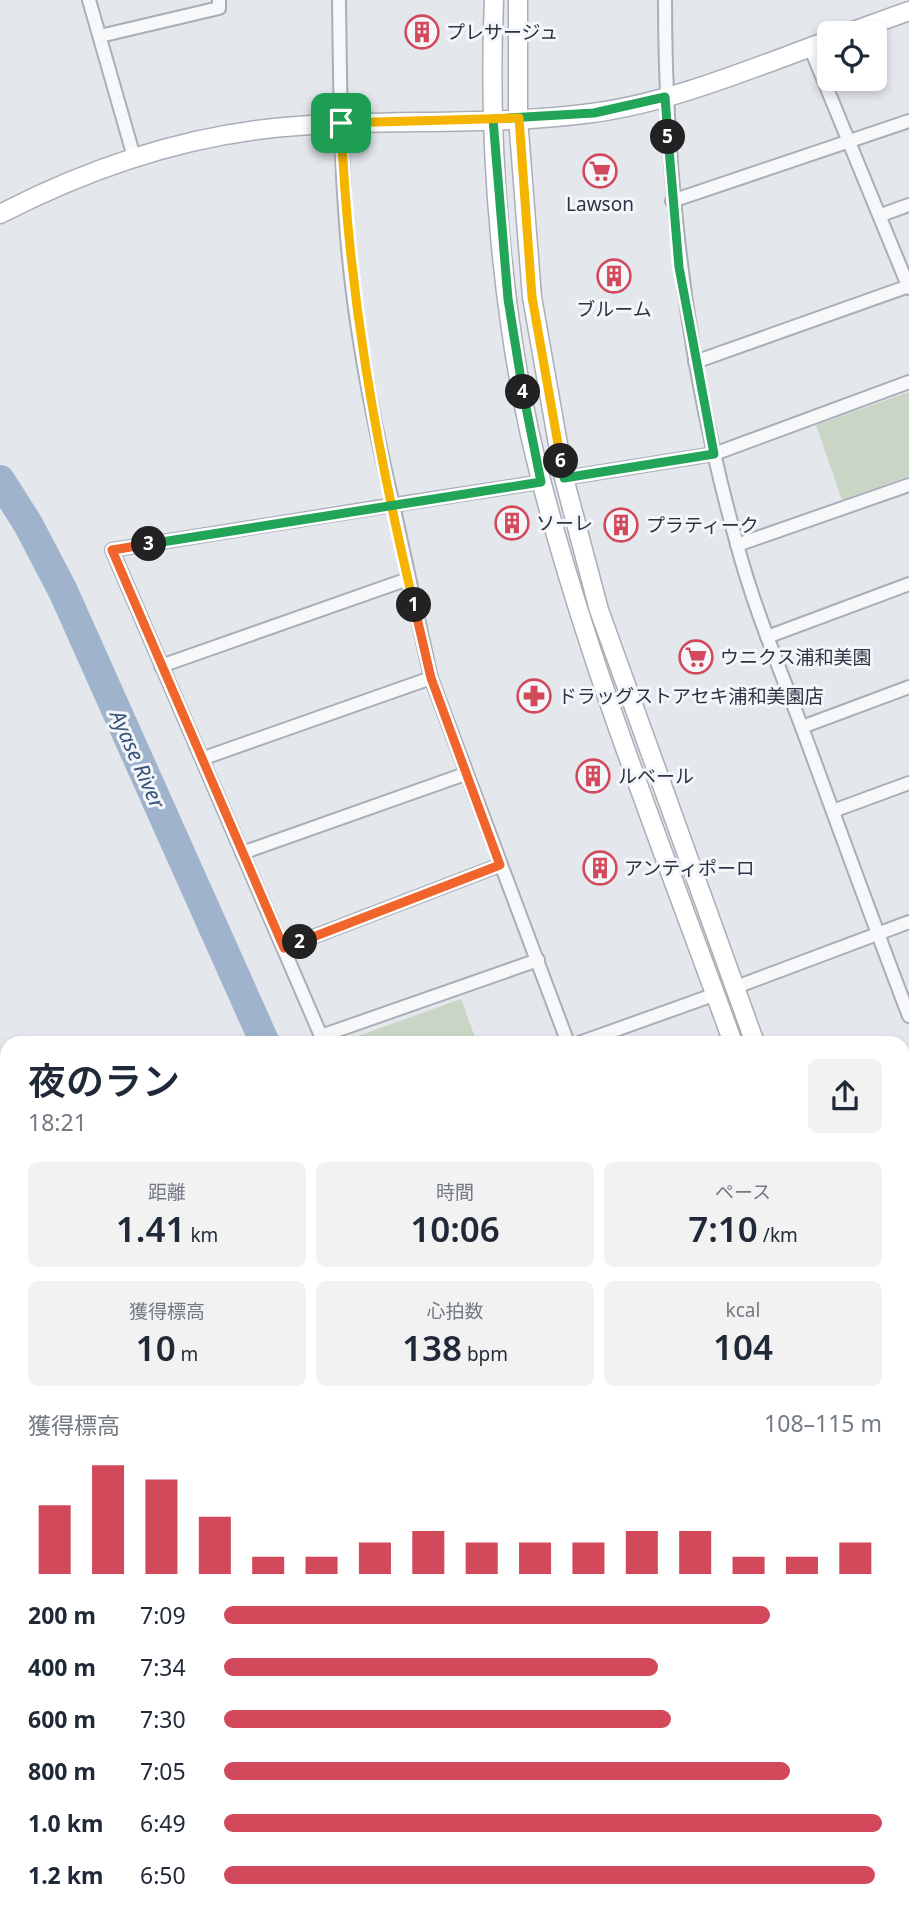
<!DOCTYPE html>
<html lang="ja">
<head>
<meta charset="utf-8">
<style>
  body { margin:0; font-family:"Noto Sans","Noto Sans JP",sans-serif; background:#f2f2f3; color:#1f2937; height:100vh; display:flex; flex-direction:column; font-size:26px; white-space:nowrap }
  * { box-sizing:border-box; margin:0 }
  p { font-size:23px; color:#747a83 }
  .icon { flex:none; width:38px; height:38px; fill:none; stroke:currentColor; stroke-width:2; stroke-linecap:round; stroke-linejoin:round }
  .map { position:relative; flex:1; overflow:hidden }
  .drawer { position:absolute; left:0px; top:1036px; width:910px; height:884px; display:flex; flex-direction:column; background:#fff; border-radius:21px 21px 0 0; box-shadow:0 4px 10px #0003 }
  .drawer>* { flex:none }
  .fabs { position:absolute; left:817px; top:21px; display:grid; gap:14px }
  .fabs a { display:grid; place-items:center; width:70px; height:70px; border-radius:10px; background:#fff; box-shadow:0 4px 10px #0003; font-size:35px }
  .pin { position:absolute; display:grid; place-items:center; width:60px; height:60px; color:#fff; margin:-30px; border-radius:14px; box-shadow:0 4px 10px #0006 }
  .km { position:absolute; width:35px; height:35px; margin:-18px; border-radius:50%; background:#222; color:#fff; font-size:19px; line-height:35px; text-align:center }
  .round { display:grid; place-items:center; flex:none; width:74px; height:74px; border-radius:10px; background:#f2f2f3 }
  .headline { display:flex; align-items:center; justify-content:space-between; height:119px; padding:0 28px }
  h1 { font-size:38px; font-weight:600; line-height:52px }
  .metrics { display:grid; grid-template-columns:repeat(3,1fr); gap:10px; height:119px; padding:7px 28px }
  .metrics div { display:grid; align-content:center; border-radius:10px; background:#f2f2f3; text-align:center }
  .metrics b { font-size:35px; font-weight:600 }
  .metrics small { font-size:19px; font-weight:400 }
  .metrics p { font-size:19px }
  .chart { height:196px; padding:14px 28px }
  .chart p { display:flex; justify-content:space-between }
  .chart svg { width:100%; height:126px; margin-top:7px; stroke:#d1495b; stroke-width:6 }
  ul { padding:0 28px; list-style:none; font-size:23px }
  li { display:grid; grid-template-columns:112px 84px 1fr; align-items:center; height:52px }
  li i { height:18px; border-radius:9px; background:#d1495b }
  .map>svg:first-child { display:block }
  .green { fill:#c9d6c5 }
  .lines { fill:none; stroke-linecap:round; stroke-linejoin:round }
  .river { stroke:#9fb4cc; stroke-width:30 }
  .lane-casing { stroke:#a9aeb7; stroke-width:10 }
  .street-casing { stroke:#a9aeb7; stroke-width:16 }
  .secondary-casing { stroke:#a9aeb7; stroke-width:21 }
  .lane { stroke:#f7f8fa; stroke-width:6 }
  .street { stroke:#f7f8fa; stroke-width:12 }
  .secondary { stroke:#fff; stroke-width:18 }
  .split-1-casing { stroke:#fff; stroke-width:14 }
  .split-2-casing { stroke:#fff; stroke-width:14 }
  .split-3-casing { stroke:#fff; stroke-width:14 }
  .split-4-casing { stroke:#fff; stroke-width:14 }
  .split-5-casing { stroke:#fff; stroke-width:14 }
  .split-6-casing { stroke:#fff; stroke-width:14 }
  .split-7-casing { stroke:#fff; stroke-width:14 }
  .split-1 { stroke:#f5b400; stroke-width:9 }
  .split-2 { stroke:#f0652b; stroke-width:9 }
  .split-3 { stroke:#f0652b; stroke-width:9 }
  .split-4 { stroke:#22a559; stroke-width:9 }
  .split-5 { stroke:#22a559; stroke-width:9 }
  .split-6 { stroke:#22a559; stroke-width:9 }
  .split-7 { stroke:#f5b400; stroke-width:9 }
  .labels { text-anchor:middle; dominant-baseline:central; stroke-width:6; stroke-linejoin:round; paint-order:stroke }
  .poi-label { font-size:19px; fill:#2b3445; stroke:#f4f6f9; text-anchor:start }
  .water-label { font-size:21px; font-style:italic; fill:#34527a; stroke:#f4f6f9 }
</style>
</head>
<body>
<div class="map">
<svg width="909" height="1919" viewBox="0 0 909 1919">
  <rect width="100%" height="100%" fill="#e4e7ec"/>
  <g class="green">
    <polygon points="909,392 909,476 842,500 816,425"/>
    <polygon points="461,999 477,1043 342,1043 344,1041"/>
  </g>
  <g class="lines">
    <g class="river">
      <polyline points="0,480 28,524 63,591 265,1043"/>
      <polyline points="496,1919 499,1913"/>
    </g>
    <defs>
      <g id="lane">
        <polyline points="0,1854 7,1854"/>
        <polyline points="57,1913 57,1919"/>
      </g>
      <g id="street">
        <polyline points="89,0 134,157"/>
        <path d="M339 0C340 70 340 139 345 209 351 309 370 407 393 505L541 482"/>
        <path d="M665 0C665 185 687 366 737 544 754 609 781 671 804 733 839 828 873 922 909 1016"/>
        <polyline points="100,36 219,8 219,0"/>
        <polyline points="810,47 909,288"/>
        <polyline points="672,201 909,121"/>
        <polyline points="881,215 909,205"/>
        <polyline points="695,362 909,286"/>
        <polyline points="564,478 714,454 909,382"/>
        <polyline points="737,545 909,485"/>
        <polyline points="767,637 909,584"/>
        <polyline points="161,666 408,579"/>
        <polyline points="802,727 909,687"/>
        <polyline points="204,758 431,678"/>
        <polyline points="833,811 909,783"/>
        <polyline points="242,853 465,774"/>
        <polyline points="284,948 500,865"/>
        <polyline points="736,987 909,922"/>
        <polyline points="321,1036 538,960"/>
        <polyline points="324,1043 112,550 393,505 431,678 568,1043"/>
        <polyline points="579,1043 716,994"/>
        <polyline points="0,1259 7,1258"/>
        <polyline points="0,1362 7,1361"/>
        <polyline points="0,1461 7,1460"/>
        <polyline points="0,1555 7,1554"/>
        <polyline points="817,1913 818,1919"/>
      </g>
      <g id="secondary">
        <path d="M494 0C487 152 503 337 542 484 592 675 666 857 733 1043"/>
        <polyline points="518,0 518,118 532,297 564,478 599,610 755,1043"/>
        <polyline points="848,33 909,11"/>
        <path d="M0 214C93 166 191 133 297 126 395 119 495 126 592 113 671 103 755 67 830 40"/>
        <polyline points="903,1518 909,1542"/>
        <polyline points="903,1619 909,1644"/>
        <polyline points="0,1706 7,1705"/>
        <polyline points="0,1730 7,1729"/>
      </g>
    </defs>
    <use href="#lane" class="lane-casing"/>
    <use href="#street" class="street-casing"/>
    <use href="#secondary" class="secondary-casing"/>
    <use href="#lane" class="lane"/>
    <use href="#street" class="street"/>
    <use href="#secondary" class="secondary"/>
  </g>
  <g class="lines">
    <defs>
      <path id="split-1" d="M341 123C348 290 375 443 414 605"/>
      <polyline id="split-2" points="300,942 500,865 431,678 414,605"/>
      <polyline id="split-3" points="149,544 112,550 284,948 300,942"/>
      <polyline id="split-4" points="149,544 541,482 523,392"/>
      <polyline id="split-5" points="523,392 508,299 493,119 594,113 665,97 668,137"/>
      <polyline id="split-6" points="561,461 564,478 714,454 679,267 668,137"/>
      <polyline id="split-7" points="341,123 519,118 532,297 561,461"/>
    </defs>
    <use href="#split-1" class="split-1-casing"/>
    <use href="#split-2" class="split-2-casing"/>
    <use href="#split-3" class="split-3-casing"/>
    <use href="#split-4" class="split-4-casing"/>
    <use href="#split-5" class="split-5-casing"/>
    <use href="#split-6" class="split-6-casing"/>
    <use href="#split-7" class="split-7-casing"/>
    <use href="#split-1" class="split-1"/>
    <use href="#split-2" class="split-2"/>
    <use href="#split-3" class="split-3"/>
    <use href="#split-4" class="split-4"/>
    <use href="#split-5" class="split-5"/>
    <use href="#split-6" class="split-6"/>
    <use href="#split-7" class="split-7"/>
  </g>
  <defs>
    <symbol id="building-ring" viewBox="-11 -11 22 22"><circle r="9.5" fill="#f4f6f9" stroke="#d1495b" stroke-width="1.5"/><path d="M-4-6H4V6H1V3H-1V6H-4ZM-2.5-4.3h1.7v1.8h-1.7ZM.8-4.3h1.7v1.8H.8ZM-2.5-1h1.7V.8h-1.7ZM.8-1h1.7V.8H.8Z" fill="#d1495b"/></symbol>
    <symbol id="supermarket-ring" viewBox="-11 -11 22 22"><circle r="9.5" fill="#f4f6f9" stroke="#d1495b" stroke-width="1.5"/><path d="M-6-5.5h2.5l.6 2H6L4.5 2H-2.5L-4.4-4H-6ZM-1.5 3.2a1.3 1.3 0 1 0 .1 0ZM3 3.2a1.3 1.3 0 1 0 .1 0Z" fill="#d1495b"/></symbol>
    <symbol id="pharmacy-ring" viewBox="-11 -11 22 22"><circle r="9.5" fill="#f4f6f9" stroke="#d1495b" stroke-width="1.5"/><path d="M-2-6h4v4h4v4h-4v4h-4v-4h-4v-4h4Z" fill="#d1495b"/></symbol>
  </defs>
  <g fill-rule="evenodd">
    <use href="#building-ring" x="403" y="13" width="38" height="38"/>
    <use href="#supermarket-ring" x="581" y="152" width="38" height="38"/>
    <use href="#building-ring" x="595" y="257" width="38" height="38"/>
    <use href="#building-ring" x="493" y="504" width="38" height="38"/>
    <use href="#building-ring" x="602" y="506" width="38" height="38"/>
    <use href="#supermarket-ring" x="677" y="638" width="38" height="38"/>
    <use href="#pharmacy-ring" x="515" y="677" width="38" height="38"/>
    <use href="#building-ring" x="574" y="757" width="38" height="38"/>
    <use href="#building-ring" x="581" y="849" width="38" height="38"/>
  </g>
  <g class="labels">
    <g class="poi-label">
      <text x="446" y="32">プレサージュ</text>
      <text x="600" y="204" text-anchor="middle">Lawson</text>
      <text x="614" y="309" text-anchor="middle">ブルーム</text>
      <text x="536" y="523">ソーレ</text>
      <text x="646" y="525">プラティーク</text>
      <text x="720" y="657">ウニクス浦和美園</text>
      <text x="558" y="696">ドラッグストアセキ浦和美園店</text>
      <text x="618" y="776">ルベール</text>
      <text x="624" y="868">アンティポーロ</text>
    </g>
    <g class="water-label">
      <text transform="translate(138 759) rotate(66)">Ayase River</text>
    </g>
  </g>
</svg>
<div class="fabs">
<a><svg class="icon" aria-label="locate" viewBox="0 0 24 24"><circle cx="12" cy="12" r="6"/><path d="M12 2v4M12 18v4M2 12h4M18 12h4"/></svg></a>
</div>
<div class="pin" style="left:341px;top:123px;background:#1e9e55"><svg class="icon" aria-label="arrive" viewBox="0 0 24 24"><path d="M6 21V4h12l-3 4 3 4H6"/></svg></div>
<b class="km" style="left:414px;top:605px">1</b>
<b class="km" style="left:300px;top:942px">2</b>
<b class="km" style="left:149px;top:544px">3</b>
<b class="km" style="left:523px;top:392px">4</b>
<b class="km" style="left:668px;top:137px">5</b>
<b class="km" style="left:561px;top:461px">6</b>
<section class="drawer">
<div class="headline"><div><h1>夜のラン</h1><p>18:21</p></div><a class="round"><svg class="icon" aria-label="share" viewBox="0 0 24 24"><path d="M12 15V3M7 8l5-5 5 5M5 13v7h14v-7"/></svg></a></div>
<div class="metrics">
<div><p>距離</p><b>1.41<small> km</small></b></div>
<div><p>時間</p><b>10:06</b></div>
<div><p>ペース</p><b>7:10<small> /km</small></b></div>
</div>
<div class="metrics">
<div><p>獲得標高</p><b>10<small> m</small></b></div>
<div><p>心拍数</p><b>138<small> bpm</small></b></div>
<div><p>kcal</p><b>104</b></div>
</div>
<div class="chart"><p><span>獲得標高</span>108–115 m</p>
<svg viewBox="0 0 160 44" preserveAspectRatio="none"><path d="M5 44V20M15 44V6M25 44V11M35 44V24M45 44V38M55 44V38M65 44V33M75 44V29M85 44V33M95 44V33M105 44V33M115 44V29M125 44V29M135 44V38M145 44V38M155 44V33"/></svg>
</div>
<ul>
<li><b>200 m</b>7:09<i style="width:83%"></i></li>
<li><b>400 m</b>7:34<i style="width:66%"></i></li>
<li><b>600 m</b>7:30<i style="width:68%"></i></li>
<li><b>800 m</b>7:05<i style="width:86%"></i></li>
<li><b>1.0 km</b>6:49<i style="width:100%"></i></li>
<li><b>1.2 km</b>6:50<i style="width:99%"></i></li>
</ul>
</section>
</div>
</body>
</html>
